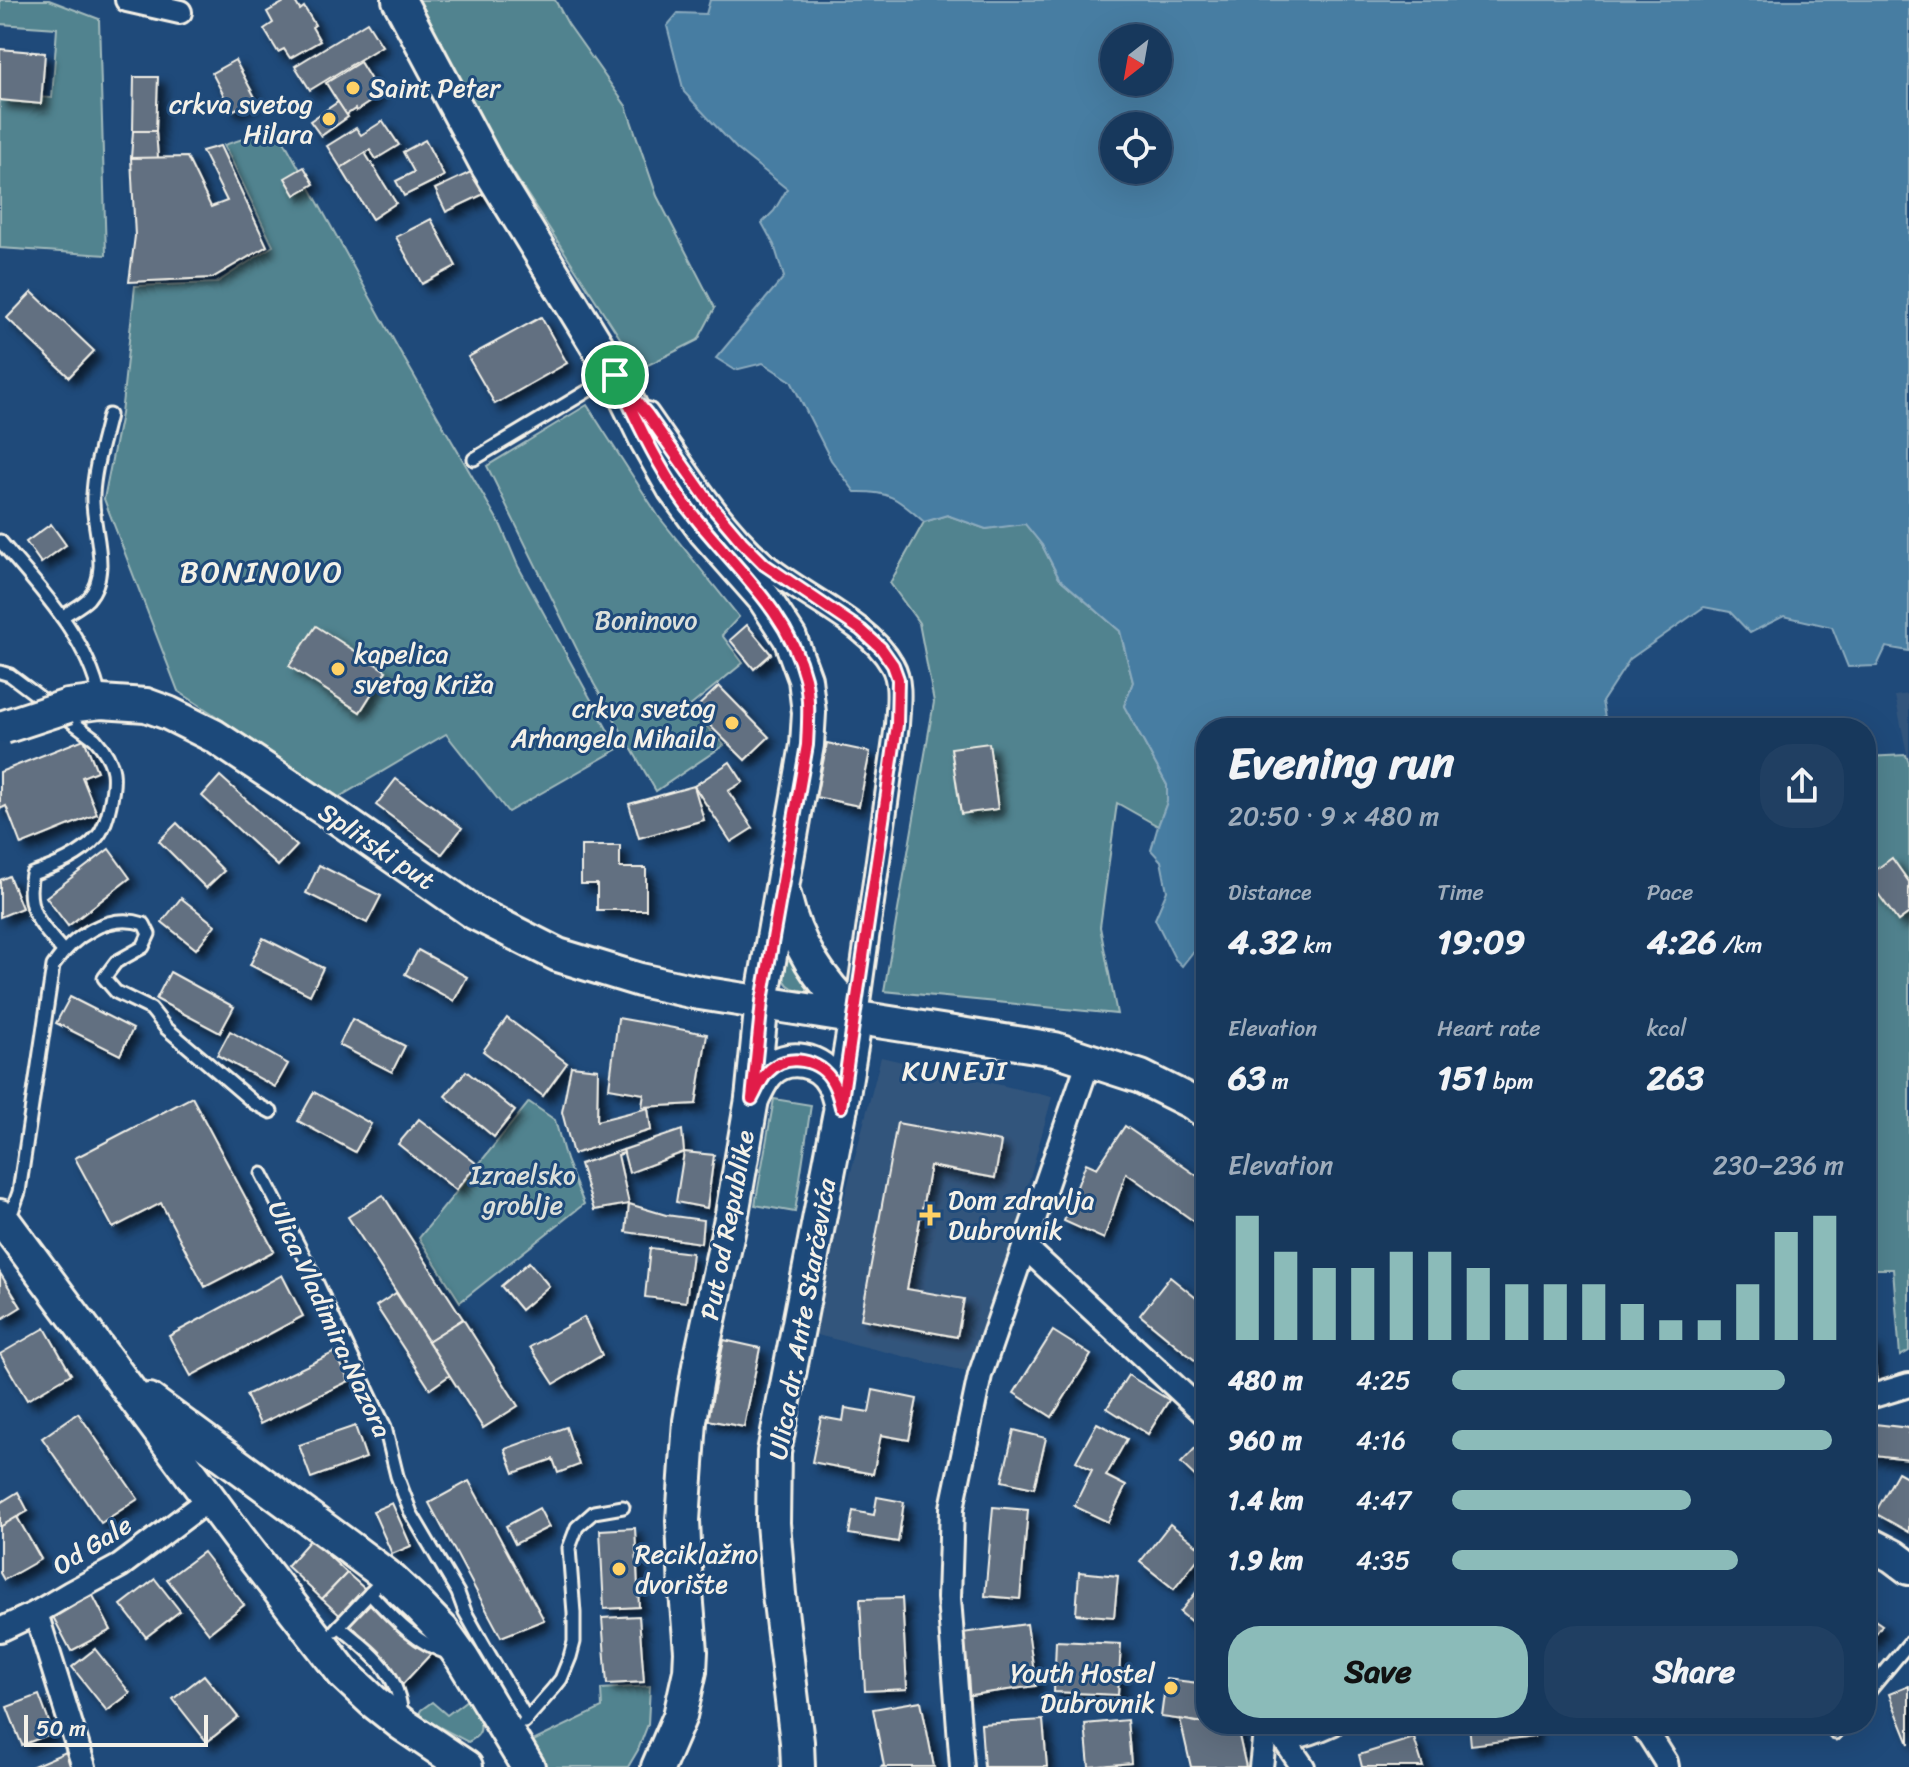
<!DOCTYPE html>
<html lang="en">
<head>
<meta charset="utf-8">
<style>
  body { margin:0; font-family:Sriracha,sans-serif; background:#203f62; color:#f1f3f6; height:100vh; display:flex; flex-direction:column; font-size:30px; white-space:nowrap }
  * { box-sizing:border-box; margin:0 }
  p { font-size:26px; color:#9eacbb }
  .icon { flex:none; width:44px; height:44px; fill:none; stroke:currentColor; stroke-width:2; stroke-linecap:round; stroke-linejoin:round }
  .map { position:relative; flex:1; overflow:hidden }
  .drawer { position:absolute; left:1196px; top:718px; width:680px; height:1016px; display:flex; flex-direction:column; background:#17385c; border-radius:32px; box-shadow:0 8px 32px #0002,0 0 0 2px #365272 }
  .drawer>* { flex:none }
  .needle { width:52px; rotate:211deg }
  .tools { position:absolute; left:1100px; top:24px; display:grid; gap:16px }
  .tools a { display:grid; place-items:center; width:72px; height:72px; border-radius:50%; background:#17385c; box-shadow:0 8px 32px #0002,0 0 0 2px #365272; font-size:40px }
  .scale { position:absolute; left:24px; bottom:20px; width:184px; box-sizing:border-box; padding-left:8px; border:4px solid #f4f1e8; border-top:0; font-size:22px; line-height:28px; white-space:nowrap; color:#f4f1e8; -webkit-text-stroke:6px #1f4a7a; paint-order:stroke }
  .pin { position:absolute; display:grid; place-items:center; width:68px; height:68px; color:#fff; margin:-34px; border:4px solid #fff; border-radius:50%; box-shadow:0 2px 8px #0007 }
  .round { display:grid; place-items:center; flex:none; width:84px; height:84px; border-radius:32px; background:#203f62 }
  .overview { display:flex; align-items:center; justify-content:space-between; height:136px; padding:0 32px }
  h1 { font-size:44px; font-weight:700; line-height:60px }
  .metrics { display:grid; grid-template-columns:repeat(3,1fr); gap:12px; height:136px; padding:8px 32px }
  .metrics div { display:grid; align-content:center }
  .metrics b { font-size:34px; font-weight:700 }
  .metrics small { font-size:22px; font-weight:400 }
  .metrics p { font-size:22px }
  .chart { height:224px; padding:16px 32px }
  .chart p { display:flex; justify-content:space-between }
  .chart svg { width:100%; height:144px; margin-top:8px; stroke:#8bbbb9; stroke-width:6 }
  .action { display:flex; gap:16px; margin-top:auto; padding:16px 32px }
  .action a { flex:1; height:92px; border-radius:32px; background:#8bbbb9; color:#111; font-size:32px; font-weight:700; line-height:92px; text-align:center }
  .action a+a { background:#203f62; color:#f1f3f6 }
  ul { padding:0 32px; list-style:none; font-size:26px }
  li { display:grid; grid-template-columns:128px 96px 1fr; align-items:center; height:60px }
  li i { height:20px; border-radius:10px; background:#8bbbb9 }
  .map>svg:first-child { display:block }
  .built { fill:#33557c }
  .green { fill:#51838f; stroke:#a2babc; stroke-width:2 }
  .water { fill:#467da2; stroke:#8cabbe; stroke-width:2; fill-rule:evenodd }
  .building { fill:#627081; stroke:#f4f1e8; stroke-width:2; filter:url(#shadow) }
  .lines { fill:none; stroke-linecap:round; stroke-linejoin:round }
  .lane-casing { stroke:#f4f1e8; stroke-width:17 }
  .street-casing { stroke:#f4f1e8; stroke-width:28 }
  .secondary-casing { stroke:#f4f1e8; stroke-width:38 }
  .lane { stroke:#1f4a7a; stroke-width:11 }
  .street { stroke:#1f4a7a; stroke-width:22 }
  .secondary { stroke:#1f4a7a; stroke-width:32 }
  .secondary-bridge-casing { stroke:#f4f1e8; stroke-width:38; stroke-linecap:butt }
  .secondary-bridge { stroke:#1f4a7a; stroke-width:32 }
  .route-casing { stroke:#fff; stroke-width:16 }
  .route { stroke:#e11d48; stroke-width:10 }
  .poi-dot { fill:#ffd166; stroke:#1f4a7a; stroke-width:3 }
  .labels { text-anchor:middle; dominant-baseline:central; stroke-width:6; stroke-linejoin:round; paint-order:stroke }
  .poi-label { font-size:26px; fill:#f4f1e8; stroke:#1f4a7a; text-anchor:start }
  .park-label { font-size:26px; fill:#dce0db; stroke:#1f4a7a }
  .street-label { font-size:26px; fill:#f4f1e8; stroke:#1f4a7a }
  .neighbourhood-label { font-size:28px; letter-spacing:2px; fill:#f4f1e8; stroke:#1f4a7a }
  .quarter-label { font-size:30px; letter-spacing:2px; fill:#f4f1e8; stroke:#1f4a7a }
</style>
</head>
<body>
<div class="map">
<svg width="1909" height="1767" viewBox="0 0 1909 1767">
  <defs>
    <filter id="shadow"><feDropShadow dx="7" dy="7" stdDeviation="4" flood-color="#0009"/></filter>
  </defs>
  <rect width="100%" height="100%" fill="#1f4a7a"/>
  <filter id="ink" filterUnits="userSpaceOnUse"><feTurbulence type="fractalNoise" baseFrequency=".0125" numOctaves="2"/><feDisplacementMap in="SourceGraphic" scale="16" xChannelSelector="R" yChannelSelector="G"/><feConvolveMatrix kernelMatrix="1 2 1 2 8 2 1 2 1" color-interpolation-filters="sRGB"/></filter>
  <g filter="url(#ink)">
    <g class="built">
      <polygon points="1909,694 1909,763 1895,696"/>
      <polygon points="881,1057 1052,1097 976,1374 809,1333"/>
    </g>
    <g class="green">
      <polygon points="0,0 49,0 99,19 106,255 0,248 0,95 52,98 57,28 0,24"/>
      <polygon points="416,0 555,0 568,24 626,106 657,196 715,308 698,340 640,369 489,135"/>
      <polygon points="277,128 398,348 501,526 518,566 618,749 508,812 446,734 339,797 178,691 104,499 121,414 135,286 216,283 273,246 224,145"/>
      <polygon points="587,405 659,517 739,617 722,635 743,663 689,707 724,745 656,791 594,684 487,466"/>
      <polygon points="947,515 986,529 1025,523 1042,545 1059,578 1120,631 1133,682 1124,706 1167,785 1167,802 1158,826 1117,803 1100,927 1117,1014 884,991 934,702 919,623 890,583 924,522"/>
      <polygon points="1906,755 1909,763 1909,1351 1900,1356 1893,1269 1866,1269 1866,757"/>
      <path d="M788 949 816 992C798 991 782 990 783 969 784 961 784 956 788 949Z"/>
      <polygon points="774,1099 811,1105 795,1212 755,1205"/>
      <polygon points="529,1102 555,1120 566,1160 584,1204 460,1302 419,1238"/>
      <polygon points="650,1686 648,1724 638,1750 628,1767 544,1767 529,1743 602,1708 601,1689"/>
      <path d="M467 1700C476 1715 492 1731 468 1742L418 1716 421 1710 432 1702 447 1715Z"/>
    </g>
    <path class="water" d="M710 0H1909V651L1886 647 1877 666 1848 667 1832 627 1784 616 1750 633 1730 612 1704 607 1630 659 1602 702 1607 728H1206V976L1203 961 1193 952 1182 966 1175 959 1155 919 1167 891 1161 861 1151 850 1158 826 1167 802V785L1124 706 1133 682 1120 631 1059 578 1042 545 1025 524 986 529 947 515 924 522C898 499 891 491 855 492L831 460 791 381 763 363 735 370 716 358 784 277 774 245 762 223 774 211 787 189 737 149 684 92 667 26 678 13 706 14ZM1114 38H1158V82H1114ZM1114 126H1158V170H1114Z"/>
    <g class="building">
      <polygon points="288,0 294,0 300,10 304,7 315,25 312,27 320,41 290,58 284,49 278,52 264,29 273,23 267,12"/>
      <polygon points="367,22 382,46 310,90 295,66"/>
      <polygon points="0,49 45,53 41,104 0,100"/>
      <polygon points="235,60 256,99 232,111 212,73"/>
      <polygon points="360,62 379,93 372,98 373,100 356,111 355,109 346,115 326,83"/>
      <polygon points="134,77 158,77 156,131 133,131"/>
      <polygon points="338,102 348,117 321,136 310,121"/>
      <polygon points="383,121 399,145 376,159 370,150 341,168 327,146 356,128 361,135"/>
      <polygon points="133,131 156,131 158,158 131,158"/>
      <polygon points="425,140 444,176 404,196 396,181 414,172 403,152"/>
      <polygon points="220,146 267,246 212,278 129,282 135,236 131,158 187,157 211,207 227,201 202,151"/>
      <polygon points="365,153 396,203 372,219 341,168"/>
      <polygon points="304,167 314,184 295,195 285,178"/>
      <polygon points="475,170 486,193 446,212 435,189"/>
      <polygon points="431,219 456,266 422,284 396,237"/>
      <polygon points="32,292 94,351 69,377 7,318"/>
      <polygon points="541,317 567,363 495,404 468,357"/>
      <polygon points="51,524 66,545 41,563 26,542"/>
      <polygon points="747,625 771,654 754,669 730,640"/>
      <polygon points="316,626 386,671 360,712 289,666"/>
      <polygon points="719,686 769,737 745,760 694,710"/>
      <polygon points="84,739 97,771 82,777 97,814 21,845 6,806 0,809 0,772"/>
      <polygon points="827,743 870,752 859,806 816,797"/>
      <polygon points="989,743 998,809 961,814 951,748"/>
      <polygon points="730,762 743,782 728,791 753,828 731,842 694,786"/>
      <polygon points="220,776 297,846 278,866 202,796"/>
      <polygon points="396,779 462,828 442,854 376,805"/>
      <polygon points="694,786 704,820 639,838 629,804"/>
      <polygon points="177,823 224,871 206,888 159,841"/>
      <polygon points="581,846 620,846 620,868 646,868 646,910 597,910 597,884 581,884"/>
      <polygon points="109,849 130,878 68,926 46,897"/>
      <polygon points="1892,858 1909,882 1909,913 1898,921 1866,877"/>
      <polygon points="319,865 381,896 367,923 306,893"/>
      <polygon points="9,876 22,908 0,917 0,880"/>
      <polygon points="181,898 215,925 196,949 162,922"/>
      <polygon points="263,938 323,968 310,995 250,965"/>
      <polygon points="418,950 467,977 454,1001 405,974"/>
      <polygon points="170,972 234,1007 220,1033 156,999"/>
      <polygon points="70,997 133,1029 120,1055 56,1023"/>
      <polygon points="507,1018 567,1063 543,1096 483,1051"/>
      <polygon points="618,1018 707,1034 696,1104 642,1107 644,1094 609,1088"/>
      <polygon points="352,1019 405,1046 392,1072 339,1045"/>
      <polygon points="230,1031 288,1064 275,1087 217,1055"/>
      <polygon points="571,1066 598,1069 597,1121 648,1108 651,1130 573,1154 562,1112"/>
      <polygon points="466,1071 515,1111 494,1137 445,1096"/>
      <polygon points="314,1092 371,1124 355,1152 298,1121"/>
      <polygon points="192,1097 274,1251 205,1287 161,1203 113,1228 75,1158"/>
      <polygon points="419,1119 477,1164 456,1190 398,1144"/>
      <polygon points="897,1123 1001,1142 995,1178 930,1166 907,1289 964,1299 957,1337 861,1319"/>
      <polygon points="1125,1126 1206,1182 1206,1206 1195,1222 1126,1173 1104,1239 1064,1221 1086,1163 1097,1168"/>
      <polygon points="682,1130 684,1152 629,1173 623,1150"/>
      <polygon points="623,1150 624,1153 618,1155 629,1204 594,1210 580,1164"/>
      <polygon points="684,1152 714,1155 707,1208 676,1202"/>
      <polygon points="383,1195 463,1319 428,1341 348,1217"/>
      <polygon points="629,1204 666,1215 703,1220 701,1243 626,1232"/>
      <polygon points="650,1248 692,1253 686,1302 645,1297"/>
      <polygon points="529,1262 549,1286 521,1310 501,1286"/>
      <polygon points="0,1273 21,1307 0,1320"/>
      <polygon points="282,1275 303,1316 191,1376 169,1336"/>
      <polygon points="1170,1277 1206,1306 1206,1351 1197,1362 1140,1315"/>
      <polygon points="396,1293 450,1375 430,1389 376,1306"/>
      <polygon points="584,1317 602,1355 554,1384 530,1347"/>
      <polygon points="463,1319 518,1406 483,1428 428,1341"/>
      <polygon points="45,1328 71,1374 27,1400 0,1354"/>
      <polygon points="1053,1331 1091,1355 1052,1417 1014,1393"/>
      <polygon points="724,1340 760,1348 744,1427 708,1420"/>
      <polygon points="1872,1341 1877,1382 1866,1383 1866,1342"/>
      <polygon points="335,1352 349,1381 260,1424 246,1395"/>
      <polygon points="1128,1375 1169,1400 1148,1434 1107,1408"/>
      <polygon points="873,1390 917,1399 909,1440 881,1435 873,1474 812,1462 821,1417 843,1421 845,1408 869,1412"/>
      <polygon points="78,1413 138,1499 101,1523 42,1438"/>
      <polygon points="1097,1423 1127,1439 1106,1476 1126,1486 1108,1522 1074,1506 1092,1470 1076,1461"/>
      <polygon points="1866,1423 1909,1428 1909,1459 1866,1454"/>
      <polygon points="355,1426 366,1458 311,1478 299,1445"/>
      <polygon points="566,1427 579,1465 558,1473 553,1459 514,1473 505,1449"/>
      <polygon points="1014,1430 1046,1438 1034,1488 1002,1481"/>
      <polygon points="1204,1439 1206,1441 1206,1487 1181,1463"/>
      <polygon points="1898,1472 1909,1478 1909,1532 1875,1513"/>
      <polygon points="469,1481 544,1620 501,1637 429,1503"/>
      <polygon points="18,1492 28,1511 0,1527 0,1503"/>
      <polygon points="877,1497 904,1502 898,1542 849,1534 853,1511 874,1515"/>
      <polygon points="392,1503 411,1546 392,1554 373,1511"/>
      <polygon points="993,1507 1028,1510 1020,1599 985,1596"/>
      <polygon points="539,1508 549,1527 515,1544 506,1526"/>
      <polygon points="17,1517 41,1559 4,1580 0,1573 0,1527"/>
      <polygon points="1170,1524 1204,1551 1174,1589 1140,1562"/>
      <polygon points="635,1528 639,1607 604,1609 600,1530"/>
      <polygon points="311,1539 347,1573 322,1599 287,1566"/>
      <polygon points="203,1552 244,1605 209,1633 167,1579"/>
      <polygon points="1079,1572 1118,1576 1114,1617 1076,1614"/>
      <polygon points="347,1573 384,1606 391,1599 440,1644 401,1686 350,1638 357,1631 322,1599"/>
      <polygon points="155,1579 180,1611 146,1637 121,1605"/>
      <polygon points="1202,1585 1206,1588 1206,1634 1180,1612"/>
      <polygon points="90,1590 111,1630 71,1651 50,1611"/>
      <polygon points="902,1598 907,1689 865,1691 860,1599"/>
      <polygon points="1866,1614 1882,1625 1866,1647"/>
      <polygon points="639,1616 644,1682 607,1684 602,1618"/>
      <polygon points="1027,1624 1036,1686 963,1696 955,1634"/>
      <polygon points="1056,1641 1121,1644 1118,1695 1054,1692"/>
      <polygon points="95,1649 130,1693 107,1711 72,1667"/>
      <polygon points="204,1675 238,1717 207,1742 173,1699"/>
      <polygon points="1166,1679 1206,1684 1206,1723 1161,1717"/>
      <polygon points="1909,1686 1909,1744 1889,1694"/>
      <polygon points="39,1695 53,1733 22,1745 7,1707"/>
      <polygon points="921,1701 934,1767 880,1767 884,1766 873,1709"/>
      <polygon points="1180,1719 1206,1724 1237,1727 1246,1767 1191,1767"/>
      <polygon points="1043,1720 1047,1767 984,1767 981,1724"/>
      <polygon points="1127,1720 1131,1763 1089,1767 1085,1724"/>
      <polygon points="1469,1724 1532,1724 1534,1737 1471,1745"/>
      <polygon points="1414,1738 1423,1767 1362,1767 1359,1755"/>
      <polygon points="66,1752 73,1767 31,1767"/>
    </g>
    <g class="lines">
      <defs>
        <g id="lane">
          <polyline points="474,459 611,377"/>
          <path d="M0 541C39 588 87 636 100 698"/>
          <path d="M62 617C70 611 81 606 88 599 113 571 91 528 93 495 94 468 103 441 109 415"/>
          <path d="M0 672 10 675 95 739C103 748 111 759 113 772 115 787 108 825 97 837 81 856 55 866 32 874 24 910 41 925 63 951"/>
          <polyline points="262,1174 308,1264 385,1427 397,1476 411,1513 458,1593 465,1612 483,1644 527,1719"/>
          <path d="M7 1218 13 1209 19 1192 53 966C72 937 108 912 144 924L149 934 143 947 116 962 104 978 116 992 151 1009 166 1028 205 1061 254 1103 271 1112"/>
          <path d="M370 1593C394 1619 416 1644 450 1654"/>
          <path d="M339 1626C371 1653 399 1671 402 1717"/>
          <polyline points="335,1630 375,1588"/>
          <polyline points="1866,1695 1909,1643"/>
          <polyline points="524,1722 553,1689 561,1679 570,1657 574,1642 574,1613 569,1548 577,1527 594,1512 623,1507"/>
          <polyline points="1835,1733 1843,1724"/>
        </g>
        <g id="street">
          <polyline points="127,0 180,12"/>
          <path d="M647 414C683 465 716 521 763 563 800 595 869 623 892 665 902 682 898 706 897 725L856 1016"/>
          <polyline points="1025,1247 1206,1415"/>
          <polyline points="1866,1398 1909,1385"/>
          <polyline points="36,1613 84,1767"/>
          <polyline points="0,1630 36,1613 70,1593 120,1566 209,1499"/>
          <path d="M1260 1724C1276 1748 1310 1734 1332 1724"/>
          <polyline points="1638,1724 1649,1735 1666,1762 1667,1767"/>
          <polyline points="1283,1738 1303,1767"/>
          <polyline points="962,1767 949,1598 952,1508 980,1375 1089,1060"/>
          <polyline points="1261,1767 1265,1732"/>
        </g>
        <g id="secondary">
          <polyline points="399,0 488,167 615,375 647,441 674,489 705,531 764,598 790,638 805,679 809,713 807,745 762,1001 752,1099 732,1214 699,1366 690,1421 683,1520 686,1592 691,1651 690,1671 680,1716 658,1767"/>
          <polyline points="68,706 101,702 146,705 168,713 214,736 338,818 475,913 558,955 640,980 700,993 1055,1049 1141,1077 1191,1102 1206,1112"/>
          <path d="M784 895C796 945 819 980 856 1016"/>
          <path d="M752 1099C757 1090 761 1079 768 1072 787 1052 821 1059 833 1083 837 1090 839 1099 841 1107"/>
          <polyline points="0,1216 237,1536 344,1674 374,1702 402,1724 466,1767"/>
          <polyline points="149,1400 347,1546 387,1576 417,1604 442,1630 462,1658 528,1767"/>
          <polyline points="1866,1542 1893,1556 1909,1568"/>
          <polyline points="798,1767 797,1742 779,1594 773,1523 774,1452 841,1107 856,1016"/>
        </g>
      </defs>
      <use href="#lane" class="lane-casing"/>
      <use href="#street" class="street-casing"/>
      <use href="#secondary" class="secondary-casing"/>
      <use href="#lane" class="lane"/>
      <use href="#street" class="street"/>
      <use href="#secondary" class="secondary"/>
      <defs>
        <polyline id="secondary-bridge" points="4,727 68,706"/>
      </defs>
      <use href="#secondary-bridge" class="secondary-bridge-casing"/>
      <use href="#secondary-bridge" class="secondary-bridge"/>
    </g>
  </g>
  <g class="lines" filter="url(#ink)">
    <defs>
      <path id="route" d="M615 375 647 414 714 509 742 542 765 565 861 630 881 648 893 665 898 679 897 725 841 1107C839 1099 837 1090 833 1083 821 1059 787 1052 768 1072 761 1079 757 1090 752 1099L762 1001 807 745C808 723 810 700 805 678 786 601 715 553 674 488 651 452 633 413 615 375Z"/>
    </defs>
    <use href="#route" class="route-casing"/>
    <use href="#route" class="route"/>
  </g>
  <g class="poi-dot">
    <circle cx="353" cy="88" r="8"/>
    <circle cx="329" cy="119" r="8"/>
    <circle cx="338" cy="669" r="8"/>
    <circle cx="732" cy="723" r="8"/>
    <path d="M926 1203h8v8h8v8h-8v8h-8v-8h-8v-8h8z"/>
    <circle cx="619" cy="1569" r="8"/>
    <circle cx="1171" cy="1688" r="8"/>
  </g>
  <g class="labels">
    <g class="poi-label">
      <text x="369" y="88">Saint Peter</text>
      <text x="313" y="104" text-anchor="end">crkva svetog<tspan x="313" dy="30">Hilara</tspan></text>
      <text x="354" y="654">kapelica<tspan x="354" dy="30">svetog Križa</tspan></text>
      <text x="716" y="708" text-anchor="end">crkva svetog<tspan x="716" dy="30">Arhangela Mihaila</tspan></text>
      <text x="948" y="1200">Dom zdravlja<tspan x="948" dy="30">Dubrovnik</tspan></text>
      <text x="635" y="1554">Reciklažno<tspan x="635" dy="30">dvorište</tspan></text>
      <text x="1155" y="1673" text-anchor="end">Youth Hostel<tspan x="1155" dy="30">Dubrovnik</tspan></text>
    </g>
    <g class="park-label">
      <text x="646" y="620">Boninovo</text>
      <text x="523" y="1175">Izraelsko<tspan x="523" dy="30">groblje</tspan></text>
    </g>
    <g class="street-label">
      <text transform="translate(377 846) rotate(34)">Splitski put</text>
      <text transform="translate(727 1225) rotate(-79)">Put od Republike</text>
      <text transform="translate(330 1319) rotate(65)">Ulica Vladimira Nazora</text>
      <text transform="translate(802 1319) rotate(-80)">Ulica dr. Ante Starčevića</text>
      <text transform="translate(92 1545) rotate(-32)">Od Gale</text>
    </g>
    <g class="neighbourhood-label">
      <text x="955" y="1070">KUNEJI</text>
    </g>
    <g class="quarter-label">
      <text x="262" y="572">BONINOVO</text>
    </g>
  </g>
</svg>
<div class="tools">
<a><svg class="needle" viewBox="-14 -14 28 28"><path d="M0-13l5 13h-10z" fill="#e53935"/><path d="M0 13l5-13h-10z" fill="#9eacbb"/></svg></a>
<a><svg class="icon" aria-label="locate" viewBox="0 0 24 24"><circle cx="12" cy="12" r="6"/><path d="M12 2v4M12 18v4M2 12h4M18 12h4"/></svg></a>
</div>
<div class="scale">50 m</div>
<div class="pin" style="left:615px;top:375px;background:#1e9e55"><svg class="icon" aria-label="arrive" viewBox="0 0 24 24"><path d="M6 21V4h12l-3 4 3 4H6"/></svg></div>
<section class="drawer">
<div class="overview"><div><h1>Evening run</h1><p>20:50 · 9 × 480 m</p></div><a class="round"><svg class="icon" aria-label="share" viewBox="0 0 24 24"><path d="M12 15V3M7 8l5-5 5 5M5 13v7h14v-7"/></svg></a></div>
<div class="metrics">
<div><p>Distance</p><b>4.32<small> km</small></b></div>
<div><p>Time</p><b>19:09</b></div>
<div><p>Pace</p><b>4:26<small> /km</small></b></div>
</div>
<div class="metrics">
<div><p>Elevation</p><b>63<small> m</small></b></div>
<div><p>Heart rate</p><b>151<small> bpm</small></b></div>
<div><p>kcal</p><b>263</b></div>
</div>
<div class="chart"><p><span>Elevation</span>230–236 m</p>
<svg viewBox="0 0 160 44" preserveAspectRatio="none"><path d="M5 44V6M15 44V17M25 44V22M35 44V22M45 44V17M55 44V17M65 44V22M75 44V27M85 44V27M95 44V27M105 44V33M115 44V38M125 44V38M135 44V27M145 44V11M155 44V6"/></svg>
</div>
<ul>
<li><b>480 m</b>4:25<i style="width:85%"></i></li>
<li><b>960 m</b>4:16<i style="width:97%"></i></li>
<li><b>1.4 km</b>4:47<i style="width:61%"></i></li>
<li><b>1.9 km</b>4:35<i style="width:73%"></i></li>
</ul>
<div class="action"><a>Save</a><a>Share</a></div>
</section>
</div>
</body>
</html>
